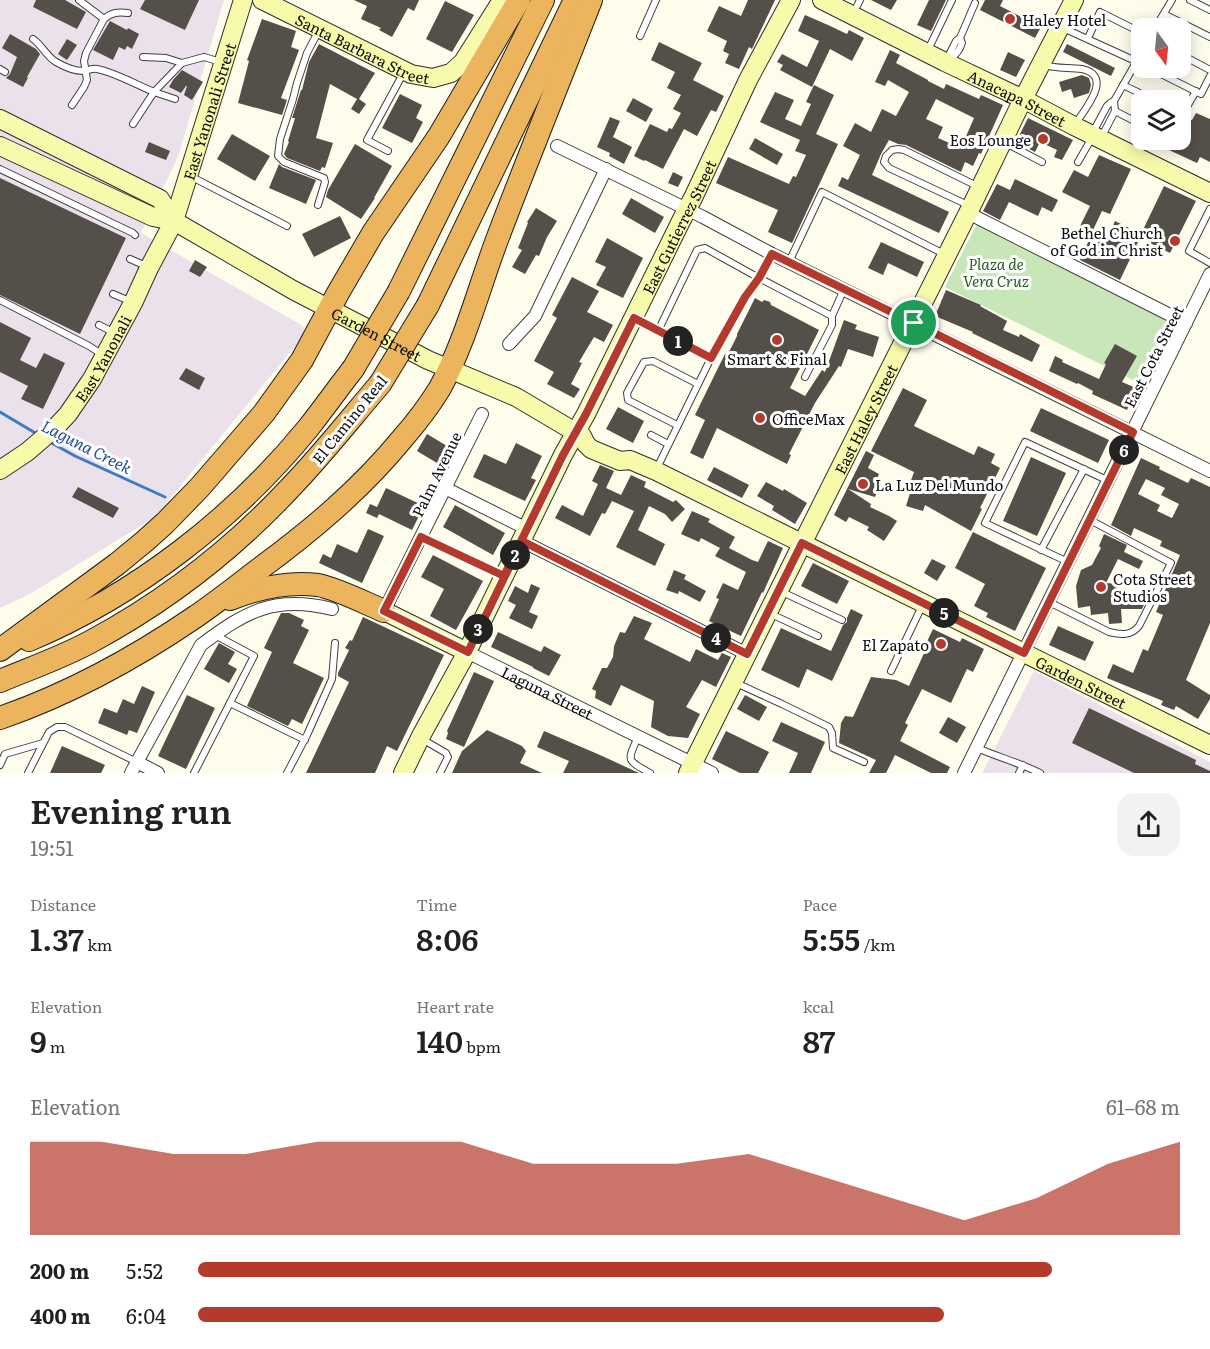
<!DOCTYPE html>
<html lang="en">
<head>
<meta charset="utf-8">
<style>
  body { margin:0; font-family:Literata,serif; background:#f2f2f2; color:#202124; height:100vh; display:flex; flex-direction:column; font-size:22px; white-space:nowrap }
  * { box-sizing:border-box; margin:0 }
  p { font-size:20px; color:#757577 }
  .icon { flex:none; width:33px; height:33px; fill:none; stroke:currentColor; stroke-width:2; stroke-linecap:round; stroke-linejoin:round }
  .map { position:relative; height:773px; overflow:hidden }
  .drawer { display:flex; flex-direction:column; background:#fff; flex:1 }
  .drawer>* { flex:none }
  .needle { width:39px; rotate:165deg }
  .buttons { position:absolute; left:1131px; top:18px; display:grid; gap:12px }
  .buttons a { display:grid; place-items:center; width:60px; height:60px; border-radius:12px; background:#fff; box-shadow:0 3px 15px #0003; font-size:30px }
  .pin { position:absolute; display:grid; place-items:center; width:51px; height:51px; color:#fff; margin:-26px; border:3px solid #fff; border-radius:50%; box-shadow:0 2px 6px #0007 }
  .km { position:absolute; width:30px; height:30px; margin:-15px; border-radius:50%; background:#222; color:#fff; font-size:16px; line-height:30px; text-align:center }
  .round { display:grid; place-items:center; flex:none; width:63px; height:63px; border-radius:18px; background:#f2f2f2 }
  .headline { display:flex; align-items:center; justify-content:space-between; height:102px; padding:0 30px }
  h1 { font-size:33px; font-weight:600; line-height:45px }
  .metrics { display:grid; grid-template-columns:repeat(3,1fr); gap:9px; height:102px; padding:6px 30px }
  .metrics div { display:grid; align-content:center }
  .metrics b { font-size:30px; font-weight:600 }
  .metrics small { font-size:16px; font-weight:400 }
  .metrics p { font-size:16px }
  .chart { height:168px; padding:12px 30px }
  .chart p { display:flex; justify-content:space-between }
  .chart svg { width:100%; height:108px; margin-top:6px; fill:#b43a2c; opacity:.7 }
  ul { padding:0 30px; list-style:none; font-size:20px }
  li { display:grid; grid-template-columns:96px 72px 1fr; align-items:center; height:45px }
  li i { height:15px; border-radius:8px; background:#b43a2c }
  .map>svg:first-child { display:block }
  .industrial { fill:#ebe1ea }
  .green { fill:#c9e6b8 }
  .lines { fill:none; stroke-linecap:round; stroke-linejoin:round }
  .stream { stroke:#3f7bc5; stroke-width:3 }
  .building { fill:#544f49; fill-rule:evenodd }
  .lane-casing { stroke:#3f3f3f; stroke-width:8 }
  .street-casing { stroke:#3f3f3f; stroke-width:14 }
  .secondary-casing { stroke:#2e2e2e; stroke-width:20 }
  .highway-casing { stroke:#1d1d1d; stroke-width:24 }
  .lane { stroke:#fff; stroke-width:6 }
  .street { stroke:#fff; stroke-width:12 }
  .secondary { stroke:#f7faab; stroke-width:18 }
  .highway { stroke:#ecb45c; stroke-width:22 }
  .highway-bridge-casing { stroke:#1d1d1d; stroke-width:24; stroke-linecap:butt }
  .highway-bridge { stroke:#ecb45c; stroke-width:22 }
  .route-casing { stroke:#fff; stroke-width:12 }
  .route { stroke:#b43a2c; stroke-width:8 }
  .poi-dot { fill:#b43a2c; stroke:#fff; stroke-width:2 }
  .labels { text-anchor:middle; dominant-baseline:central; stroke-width:6; stroke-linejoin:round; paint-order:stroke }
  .poi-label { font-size:15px; fill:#0c0c0c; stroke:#fff; text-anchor:start }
  .street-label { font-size:15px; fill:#0c0c0c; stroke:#fff }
  .park-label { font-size:15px; font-style:italic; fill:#246020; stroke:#fff }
  .water-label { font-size:16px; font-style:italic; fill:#1d4f96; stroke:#fff }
</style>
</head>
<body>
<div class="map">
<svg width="1210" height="773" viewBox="0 0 1210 773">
  <rect width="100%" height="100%" fill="#fefdec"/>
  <g class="industrial">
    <polygon points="0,0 224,0 178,157 141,233 303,326 305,334 155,517 30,594 0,608"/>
    <polygon points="1034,671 1210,762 1210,773 982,773"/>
  </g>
  <polygon class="green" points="978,222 1177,322 1145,386 945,287"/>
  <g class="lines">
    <g class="stream">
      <polyline points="0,412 37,434"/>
      <polyline points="48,441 75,456 165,497"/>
    </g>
  </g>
  <g class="building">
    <polygon points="36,0 65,0 86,12 77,29 33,7"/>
    <polygon points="145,0 199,0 185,30 140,9"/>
    <polygon points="354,0 419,0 414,11 408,8 392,37 379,30 381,28 361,19 367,6"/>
    <polygon points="748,0 775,0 752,49 749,47 739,69 725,63 729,54 723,51 727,41 707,31 719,6 741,16"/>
    <polygon points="871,0 897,0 891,10"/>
    <polygon points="929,0 946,0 931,31 917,25"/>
    <polygon points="985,0 1003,0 1000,6 1041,27 1035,38 980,10"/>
    <polygon points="445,1 474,15 452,52 426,39"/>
    <polygon points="805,15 828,25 847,34 849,30 864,38 852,61 830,49 812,87 780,70 783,65 777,62 782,54 807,67 819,41 798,31"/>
    <polygon points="262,19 296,31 291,47 299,50 281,98 287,100 282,115 238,103 249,61 247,60"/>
    <polygon points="110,21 127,30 128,28 139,34 132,49 127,46 125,50 119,47 113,60 93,50"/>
    <polygon points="10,34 36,49 40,54 27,77 28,78 23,87 6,78 10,74 17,57 2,48"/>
    <polygon points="67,39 77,45 67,60 58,54"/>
    <polygon points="659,42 702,63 693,80 724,96 716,112 711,110 697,136 684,129 663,169 645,160 644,161 634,156 650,124 667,132 669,128 672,129 681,113 673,109 681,95 667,88 675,72 651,60"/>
    <polygon points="319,44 375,73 359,99 366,104 359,114 351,109 357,99 330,84 316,138 333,143 325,168 322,167 320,171 287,158 284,154 289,142 288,141 295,118 292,118 301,90 302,90 309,62"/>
    <polygon points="1067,44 1115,68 1111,76 1063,52"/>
    <path d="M890 50 900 55 896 63 928 80V81L944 89 946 84 979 99 981 95 1003 105 981 154 979 153 973 166 965 162 961 172 906 145 898 144 889 140 881 154 872 175 949 212 939 233 838 186 842 177 848 180 860 155 843 146 855 123 871 132 882 109 896 116 909 92 888 80 885 86 875 82ZM936 99 974 118 961 148 938 138 943 127 926 119Z"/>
    <polygon points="1008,52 1025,60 1016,77 1000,70"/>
    <polygon points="182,70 203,82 192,100 184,95 187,86 186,86 181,93 169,87 173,80"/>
    <polygon points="1082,75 1089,78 1091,85 1089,93 1074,98 1071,89 1062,92 1059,82"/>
    <polygon points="814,85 834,95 816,134 838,144 792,243 768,232 778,210 716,183 728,157 789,184 793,176 796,177 806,155 795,151 800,140 760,122 775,92 794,100 785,119 801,126 811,104 806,102"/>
    <polygon points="400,94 422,105 416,118 423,122 412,143 382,128"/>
    <polygon points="633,98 653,109 646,122 626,111"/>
    <polygon points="1196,113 1210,119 1210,162 1200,157 1197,163 1169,150 1174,140 1180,140 1180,127 1182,124 1187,118 1192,120"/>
    <polygon points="610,117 620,121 613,137 632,147 624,164 609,156 610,153 597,147"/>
    <polygon points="1028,118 1073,140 1062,160 1054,157 1057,150 1040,142 1035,152 1016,142"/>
    <polygon points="232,134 270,156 255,181 217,159"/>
    <polygon points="755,138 783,154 777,165 749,149"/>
    <polygon points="149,142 170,151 166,160 145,152"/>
    <polygon points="355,144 392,166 374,198 375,198 361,219 326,197 328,190"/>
    <polygon points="1099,155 1131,169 1110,214 1102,211 1093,230 1108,237 1115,221 1141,234 1164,186 1196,201 1170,253 1140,238 1120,280 1080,260 1090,238 1077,232 1090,206 1062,192 1074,170 1088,177"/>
    <polygon points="279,164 282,167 316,180 306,204 269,188"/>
    <polygon points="673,172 683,177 678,187 668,183"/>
    <polygon points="0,178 126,238 80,334 0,295"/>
    <polygon points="1015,179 1058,200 1052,212 1042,207 1038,216 1009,202 1000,220 983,211 997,184 1010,190"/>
    <polygon points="631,198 664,217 655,233 622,214"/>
    <polygon points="536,208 557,221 547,237 539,256 536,255 525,274 512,267 522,250 518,248 528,223 527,222"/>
    <polygon points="340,216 351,238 314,257 302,234"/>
    <polygon points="607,238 643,258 623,298 596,285 606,267 595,262"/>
    <polygon points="881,242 924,262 917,277 888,263 883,275 868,268"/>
    <polygon points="195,260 207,267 200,277 189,271"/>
    <polygon points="572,277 599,291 587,312 613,325 604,342 594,337 579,362 582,363 571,384 580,389 574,398 547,384 554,372 534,361 557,318 552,315"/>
    <polygon points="946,290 981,305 980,306 1007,321 1003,330 1019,337 1020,334 1040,345 1032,362 972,333 973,332 935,316"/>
    <polygon points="755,298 762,302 764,300 770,302 771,305 819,330 790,388 805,396 822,370 825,372 844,320 857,325 855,329 879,337 873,357 848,349 841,367 839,366 815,403 789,454 791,455 787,464 717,428 703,459 690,453 705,420 695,415 718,368 725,354 727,356 737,336 737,334"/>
    <polygon points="0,322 31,338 20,360 36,368 44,353 65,363 43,409 21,399 28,386 0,372"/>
    <polygon points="1115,344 1137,356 1122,382 1136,388 1127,410 1092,394 1093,391 1078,383 1077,384 1049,371 1055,356 1063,360 1062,362 1099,379 1106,364 1104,363"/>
    <polygon points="186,368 205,378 199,390 179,379"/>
    <polygon points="903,388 927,400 914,426 974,455 978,446 995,454 991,463 1000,468 980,508 982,509 971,531 925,505 923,511 906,506 911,490 908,489 914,472 871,451"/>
    <polygon points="618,407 644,421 633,443 606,429"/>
    <polygon points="1041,408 1109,440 1098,463 1030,431"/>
    <polygon points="427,434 452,449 442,466 417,451"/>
    <polygon points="516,443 542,456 531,478 536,480 525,501 473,477 484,454 506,464"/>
    <polygon points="866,451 874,455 868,468 879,474 875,483 880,486 875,497 848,489 871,504 870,507 889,516 897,521 884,541 867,530 869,527 849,517 846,522 834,515"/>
    <polygon points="1031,457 1066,473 1037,536 1003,521"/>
    <path d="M1141 458 1160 467 1159 469 1188 483 1191 478 1210 487V623L1186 680 1210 695V699L1198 719 1176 706 1174 710 1161 705 1163 701 1107 678 1113 664 1133 673 1143 649 1148 651 1163 615 1156 612 1180 555 1160 546 1162 541 1134 528 1131 536 1111 525ZM1146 479 1165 488 1161 495 1179 504 1172 518 1157 511 1160 505 1138 494Z"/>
    <polygon points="600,465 614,471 606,488 621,495 631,475 646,482 644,487 673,502 676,500 685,509 672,522 665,514 649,506 638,530 665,544 655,566 616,547 634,511 612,501 605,514 602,513 590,536 555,518 562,505 583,516 598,484 592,481"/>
    <polygon points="714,467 749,485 742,498 707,480"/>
    <polygon points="766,482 783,491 784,489 807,503 795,524 772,510 774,506 757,496"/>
    <polygon points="78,487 119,508 113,518 72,497"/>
    <polygon points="386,488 424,506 412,530 379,514 377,518 366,513 370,504 377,507"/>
    <polygon points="455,505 505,533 493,555 443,527"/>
    <polygon points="692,511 710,519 708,522 735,537 729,548 752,560 758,562 768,541 783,548 763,593 762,592 741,636 709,621 719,599 716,598 723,583 738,590 746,572 715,556 720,548 701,538 699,542 681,534"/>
    <polygon points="368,529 384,536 362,583 319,563 323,554 331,558 337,544 357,553"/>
    <polygon points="973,532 1046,568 1015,631 986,617 988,613 974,606 985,584 955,568"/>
    <polygon points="1104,534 1127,545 1124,552 1143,561 1139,569 1118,559 1106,583 1118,584 1118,591 1148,593 1147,598 1142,609 1121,609 1122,623 1109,624 1108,613 1091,615 1090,606 1078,608 1076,586 1081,570 1092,565 1101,548 1099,546"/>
    <polygon points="433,555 483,581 456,630 430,616 444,589 421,577"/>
    <polygon points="932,559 946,566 937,581 924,573"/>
    <polygon points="813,563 849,581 837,604 801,586"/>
    <polygon points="674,570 686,575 684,579 706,591 700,602 679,591 678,594 666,590"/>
    <polygon points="531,584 540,588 529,612 538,616 532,629 509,618 516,605 508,601 515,586 528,593"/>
    <polygon points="851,609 863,615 832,681 807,669 799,688 761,670 781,628 831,651 843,625 847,622 847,618"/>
    <polygon points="281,613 289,613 304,620 301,626 309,630 293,663 324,678 302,724 292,719 288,726 247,706 272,652 264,648"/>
    <polygon points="634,616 652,623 644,639 690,662 696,649 718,660 722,653 731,657 716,687 702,680 686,707 700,714 688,738 668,736 651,727 654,701 621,685 611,706 595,698 596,691 592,689 602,668 607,668 613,657 614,646 620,632 625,633"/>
    <polygon points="363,617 444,655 397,751 387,746 375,773 306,773 349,682 338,676 338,673 349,650 345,648 350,640 352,641"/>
    <polygon points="1058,626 1094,642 1085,661 1049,645"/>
    <polygon points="933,629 960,642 962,638 984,649 973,672 967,669 951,703 922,689 905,723 908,725 900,741 950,767 947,773 931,773 895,755 886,773 869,773 876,760 839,743 841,723 845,716 853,717 871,677 896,680 909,686 926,649 924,648"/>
    <polygon points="498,632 541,652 544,646 561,655 549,676 533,668 533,667 491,647"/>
    <polygon points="219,643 235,652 228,664 237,669 229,683 204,669"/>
    <polygon points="474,672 494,681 464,747 446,739 448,733 447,731"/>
    <polygon points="142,686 155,692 137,733 129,730 127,735 98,723 104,708 117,713 123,699 134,704"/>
    <polygon points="187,695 215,708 186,769 158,756"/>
    <polygon points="745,695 767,707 759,721 737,709"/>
    <polygon points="1089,708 1196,760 1195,764 1210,771 1210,773 1134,773 1072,743"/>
    <polygon points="948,717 966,727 957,743 939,733"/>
    <polygon points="781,722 825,742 811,773 789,773 798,753 772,741"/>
    <polygon points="487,730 522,746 526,751 520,763 542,773 452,773 462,751"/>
    <polygon points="544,731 600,755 639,773 563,773 569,761 537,747"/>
    <polygon points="726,731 769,752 758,773 740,773 712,759"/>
    <polygon points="62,746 105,765 101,773 50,773"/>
  </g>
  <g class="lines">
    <defs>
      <g id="lane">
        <polyline points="1190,0 1210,10"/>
        <polyline points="853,14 860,0"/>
        <polyline points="1164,14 1210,37"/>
        <path d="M104 19C112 12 118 12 128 13"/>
        <polyline points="1061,27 1142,64"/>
        <polyline points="1155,28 1172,0"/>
        <polyline points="318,32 307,53 297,83 293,99 280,139 278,156 284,162 324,178 325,182 318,205"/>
        <polyline points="640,36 656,0"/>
        <polyline points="960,38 975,3"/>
        <polyline points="1088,38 1100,12 1142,33"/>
        <path d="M33 39C42 45 46 56 56 62 63 66 74 71 83 71 88 71 91 68 97 69 114 72 137 85 154 92L182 63 204 57 221 62"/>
        <polyline points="927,52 952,0"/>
        <polyline points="1180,54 1210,70"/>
        <polyline points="143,57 166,58 182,63"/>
        <path d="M950 60V53L956 41 960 38 962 43C960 49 957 54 951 58"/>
        <path d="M1044 65C1057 69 1069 67 1082 69 1114 76 1085 109 1076 123"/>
        <polyline points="1149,68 1201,94 1210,76"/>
        <polyline points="0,69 5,72"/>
        <polyline points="1123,85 1154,100"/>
        <polyline points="1114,101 1142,52"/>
        <polyline points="72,105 84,87 87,80 84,61 86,53 104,19 79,0"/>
        <polyline points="1115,111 1142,125"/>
        <polyline points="1180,119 1196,91"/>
        <polyline points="133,124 154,92 175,99"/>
        <polyline points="1093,132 1107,106 1110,103 1114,101 1115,111 1101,138"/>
        <polyline points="1004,142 1042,162"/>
        <polyline points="388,151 367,140 404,72"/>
        <polyline points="1078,162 1093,136"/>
        <polyline points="0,169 133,233 135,235"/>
        <polyline points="190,176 287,226"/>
        <polyline points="970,206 889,168 884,162 886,156 892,150 898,149 904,150 977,186"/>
        <polyline points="1210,209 1189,251 1210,263"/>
        <polyline points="771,254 759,278 832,316"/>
        <polyline points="130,259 146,266"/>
        <polyline points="789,262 822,192 946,255"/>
        <polyline points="113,294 132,302"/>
        <polyline points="0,300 89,346 103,355"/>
        <polyline points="634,318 711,358 657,468"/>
        <polyline points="99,325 115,333"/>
        <polyline points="658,331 697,250 705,248 759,278 745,297 711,358"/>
        <polyline points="805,377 832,325 832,316 844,289"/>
        <polyline points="677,425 628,400 627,393 644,362 653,361 698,384"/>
        <polyline points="651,435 668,444"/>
        <polyline points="421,537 502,575"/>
        <polyline points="1041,550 1084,469"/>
        <polyline points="1068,562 985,523 1025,442 1109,481"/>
        <polyline points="782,592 842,620"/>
        <path d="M1049 602 1109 632C1121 635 1131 636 1139 626L1171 563 1090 520"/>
        <polyline points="771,614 818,636"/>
        <polyline points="891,671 923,604"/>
        <polyline points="736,683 782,704 829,727 832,733 833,748 864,762"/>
        <polyline points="230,703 305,740"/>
        <path d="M638 737C627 761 626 760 650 773"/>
        <polyline points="422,739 446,753 448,757 440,773"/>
        <path d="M977 748C998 757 1020 763 1040 773"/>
        <polyline points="0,765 5,754 43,743"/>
        <polyline points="28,773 49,732 57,727 65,727 137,762"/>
        <polyline points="194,773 254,656 215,635"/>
        <polyline points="287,773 307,735 332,679 335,643"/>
        <polyline points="1019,773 1023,765"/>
      </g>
      <g id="street">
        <polyline points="557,146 703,217 772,254 1210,471"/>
        <polyline points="968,213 1186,323"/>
        <polyline points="509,344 535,316 606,169"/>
        <polyline points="445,488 527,529"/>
        <polyline points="522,541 747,654"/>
        <polyline points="384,611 482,414"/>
        <path id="s1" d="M467 652 712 773"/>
        <polyline points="137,762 158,773"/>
        <path d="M131 773 201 645C246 611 275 595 332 609"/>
        <path d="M964 773C1046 607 1129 441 1210 274"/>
      </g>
      <g id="secondary">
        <path id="s2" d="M262 0 411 74 433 78 451 73 463 62 502 0"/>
        <path id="s3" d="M822 0 945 62 1023 99 1074 126 1210 193"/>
        <polyline points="0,119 160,199 174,221"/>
        <path id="s4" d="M0 146 153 217 174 221 293 290 428 360 516 397 582 436 586 444 591 449 620 461 630 460 656 471 1210 745"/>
        <path id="s5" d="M0 470 27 452 55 428 68 414 92 379 133 303 149 268 174 221 243 0"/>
        <polyline points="384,611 467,652"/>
        <path id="s6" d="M403 773 422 734 467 652 563 455 586 414 681 221 693 198 748 80 791 0"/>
        <path id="s7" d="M688 773 810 528 971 207 1023 99 1074 0"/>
      </g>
      <g id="highway">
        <polyline points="399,291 543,0"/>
        <polyline points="428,305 575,0"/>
        <path d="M230 599C258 588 288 581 318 585 338 589 365 603 384 611"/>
        <path d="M29 640C136 595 236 517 309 427 324 408 338 388 353 369"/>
        <polyline points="0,650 117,564 145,541 165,523 200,487 264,413 302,360 338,293 373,233 439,136 519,0"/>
        <path d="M0 681C31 668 63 657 92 641 166 601 233 549 290 488 322 455 350 419 380 384"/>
        <path d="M0 718C69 694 135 658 195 617 217 602 237 586 258 570 311 531 360 490 402 439 416 423 429 406 440 388 466 340 479 287 498 237 528 158 560 79 591 0"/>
      </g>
    </defs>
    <use href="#lane" class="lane-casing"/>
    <use href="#street" class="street-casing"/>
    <use href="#secondary" class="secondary-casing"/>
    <use href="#highway" class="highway-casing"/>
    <use href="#lane" class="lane"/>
    <use href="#street" class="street"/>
    <use href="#secondary" class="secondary"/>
    <use href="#highway" class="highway"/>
    <defs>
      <g id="highway-bridge">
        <polyline points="353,369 399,291"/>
        <polyline points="380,384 428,305"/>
      </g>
    </defs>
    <use href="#highway-bridge" class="highway-bridge-casing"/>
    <use href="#highway-bridge" class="highway-bridge"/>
  </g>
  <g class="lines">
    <defs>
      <polyline id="route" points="914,323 772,254 759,278 745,297 711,358 634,318 586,414 563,455 504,576 421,537 384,611 468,652 522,541 747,654 802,543 1024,653 1133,432 914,323"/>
    </defs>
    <use href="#route" class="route-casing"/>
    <use href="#route" class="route"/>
  </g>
  <g class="poi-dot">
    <circle cx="1010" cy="19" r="6"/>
    <circle cx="1043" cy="139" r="6"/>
    <circle cx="1175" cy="241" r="6"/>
    <circle cx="777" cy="340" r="6"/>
    <circle cx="760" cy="418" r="6"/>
    <circle cx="863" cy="484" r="6"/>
    <circle cx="1101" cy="587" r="6"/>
    <circle cx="941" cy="644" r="6"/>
  </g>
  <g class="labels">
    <g class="poi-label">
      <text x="1022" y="19">Haley Hotel</text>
      <text x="1031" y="139" text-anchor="end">Eos Lounge</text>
      <text x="1163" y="232" text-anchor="end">Bethel Church<tspan x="1163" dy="17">of God in Christ</tspan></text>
      <text x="777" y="358" text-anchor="middle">Smart &amp; Final</text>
      <text x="772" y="418">OfficeMax</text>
      <text x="875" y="484">La Luz Del Mundo</text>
      <text x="1113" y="578">Cota Street<tspan x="1113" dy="17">Studios</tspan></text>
      <text x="929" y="644" text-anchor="end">El Zapato</text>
    </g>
    <g class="street-label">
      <text stroke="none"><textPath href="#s2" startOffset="112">Santa Barbara Street</textPath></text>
      <text stroke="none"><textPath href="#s3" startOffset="218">Anacapa Street</textPath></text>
      <text stroke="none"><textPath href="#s5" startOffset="424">East Yanonali Street</textPath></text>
      <text stroke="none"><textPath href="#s6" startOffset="612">East Gutierrez Street</textPath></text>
      <text stroke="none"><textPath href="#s4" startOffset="422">Garden Street</textPath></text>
      <text transform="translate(1153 356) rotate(-63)">East Cota Street</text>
      <text stroke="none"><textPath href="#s5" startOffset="154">East Yanonali</textPath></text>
      <text stroke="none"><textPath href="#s7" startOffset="396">East Haley Street</textPath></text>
      <text transform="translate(349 419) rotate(-51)">El Camino Real</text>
      <text transform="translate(436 474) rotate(-64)">Palm Avenue</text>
      <text stroke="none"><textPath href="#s4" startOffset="1212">Garden Street</textPath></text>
      <text stroke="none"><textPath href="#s1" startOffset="90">Laguna Street</textPath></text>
    </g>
    <g class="park-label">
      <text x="996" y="263">Plaza de<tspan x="996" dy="17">Vera Cruz</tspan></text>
    </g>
    <g class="water-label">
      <text transform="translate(87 446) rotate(27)">Laguna Creek</text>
    </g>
  </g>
</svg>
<div class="buttons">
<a><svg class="needle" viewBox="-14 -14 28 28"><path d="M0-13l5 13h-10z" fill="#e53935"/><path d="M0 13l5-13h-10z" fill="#757577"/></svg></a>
<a><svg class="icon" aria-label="layers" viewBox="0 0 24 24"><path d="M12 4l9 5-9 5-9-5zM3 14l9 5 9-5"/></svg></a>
</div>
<div class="pin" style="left:914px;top:323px;background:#1e9e55"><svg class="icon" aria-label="arrive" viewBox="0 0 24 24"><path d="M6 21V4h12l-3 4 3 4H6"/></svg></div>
<b class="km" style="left:678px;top:341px">1</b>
<b class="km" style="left:515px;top:555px">2</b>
<b class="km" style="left:478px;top:629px">3</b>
<b class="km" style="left:716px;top:638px">4</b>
<b class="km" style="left:944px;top:613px">5</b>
<b class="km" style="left:1124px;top:450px">6</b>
</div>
<section class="drawer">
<div class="headline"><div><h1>Evening run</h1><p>19:51</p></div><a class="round"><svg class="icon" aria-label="share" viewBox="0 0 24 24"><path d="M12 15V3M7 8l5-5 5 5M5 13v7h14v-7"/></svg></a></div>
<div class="metrics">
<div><p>Distance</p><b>1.37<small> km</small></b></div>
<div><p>Time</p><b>8:06</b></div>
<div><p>Pace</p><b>5:55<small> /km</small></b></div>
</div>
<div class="metrics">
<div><p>Elevation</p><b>9<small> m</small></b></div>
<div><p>Heart rate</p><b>140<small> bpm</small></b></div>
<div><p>kcal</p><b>87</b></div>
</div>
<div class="chart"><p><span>Elevation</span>61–68 m</p>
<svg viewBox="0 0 160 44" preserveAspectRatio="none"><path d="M0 44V6L10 6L20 11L30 11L40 6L50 6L60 6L70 15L80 15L90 15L100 11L110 20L120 29L130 38L140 29L150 15L160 6V44z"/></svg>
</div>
<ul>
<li><b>200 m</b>5:52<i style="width:87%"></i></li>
<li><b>400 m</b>6:04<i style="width:76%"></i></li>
</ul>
</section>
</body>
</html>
